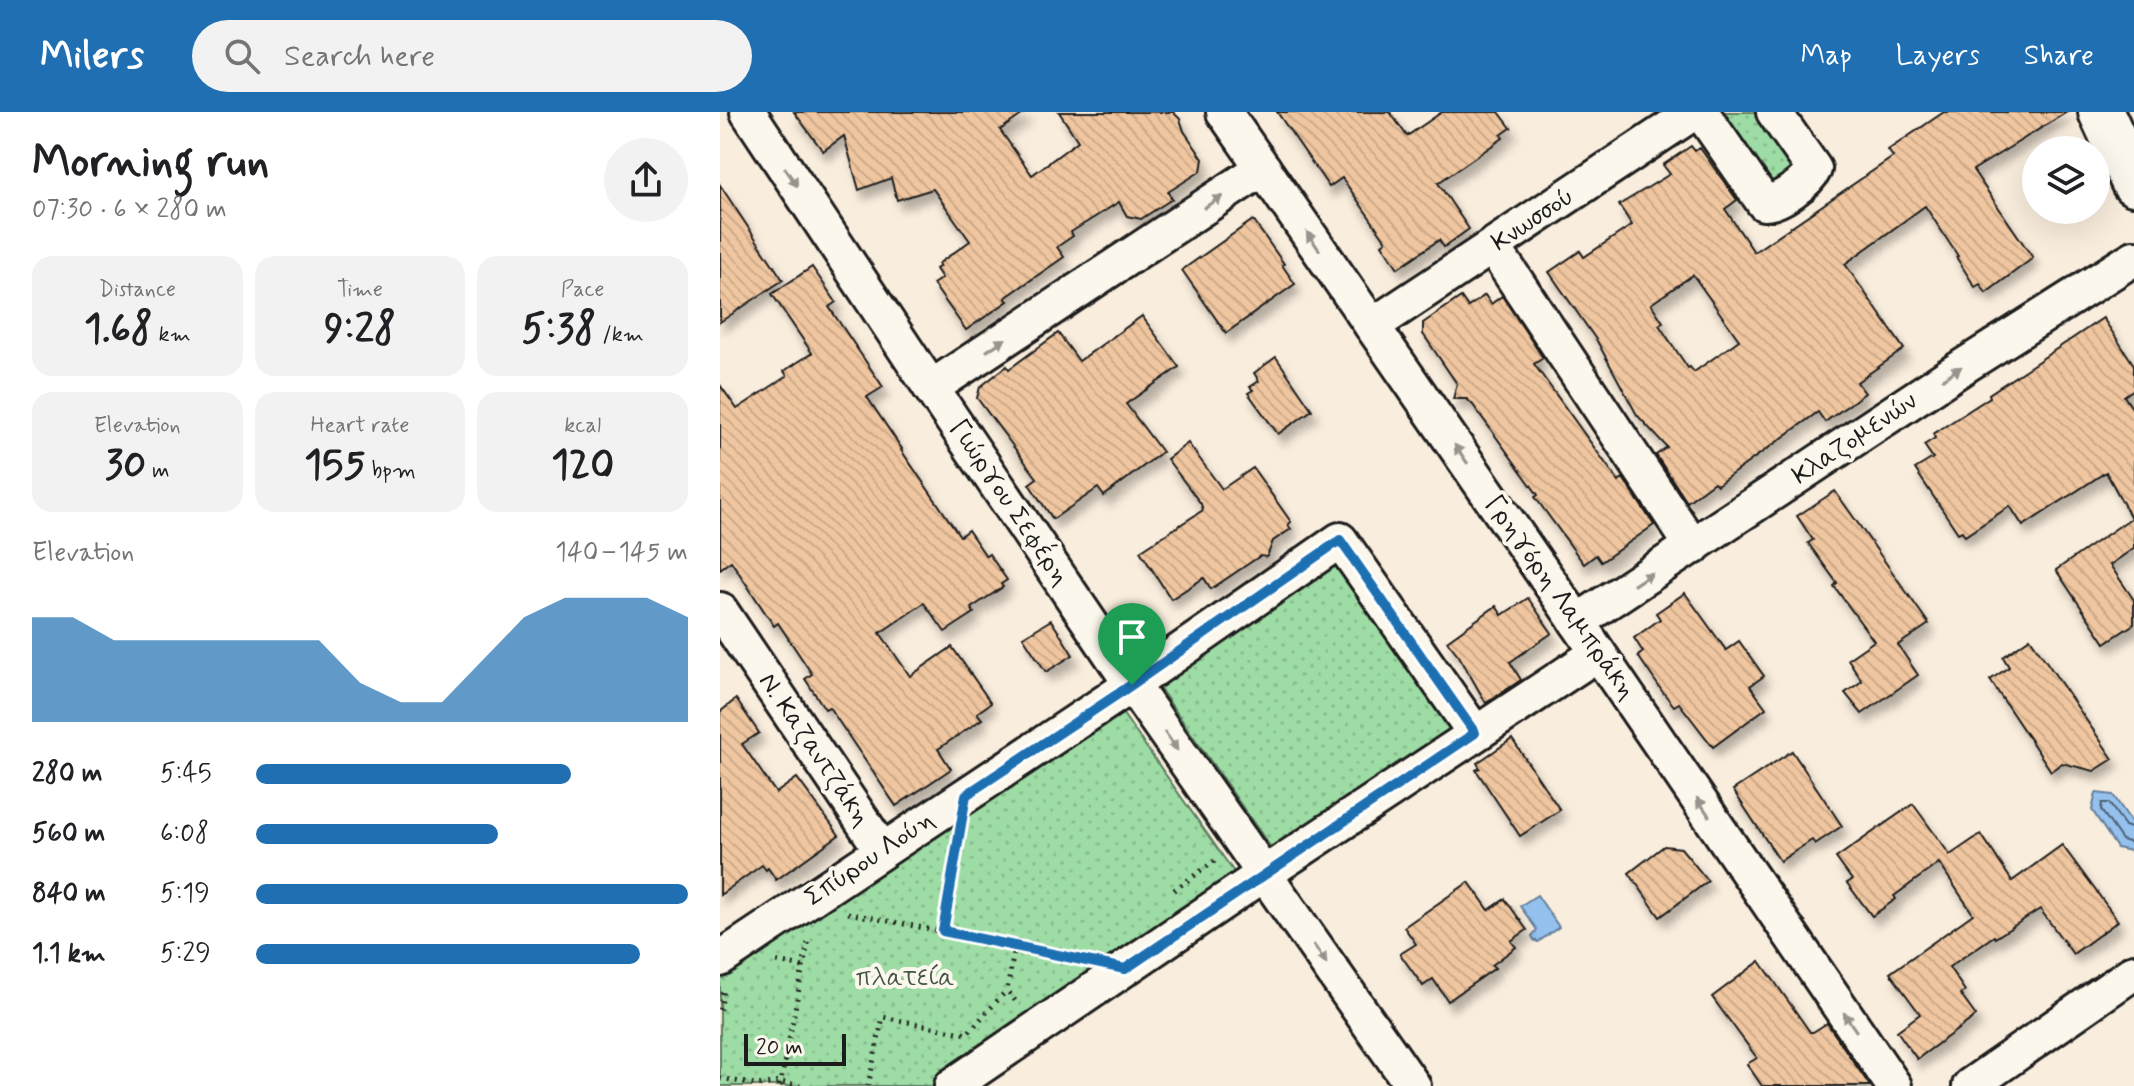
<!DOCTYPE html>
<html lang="en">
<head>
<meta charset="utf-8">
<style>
  body { margin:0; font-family:Mynerve,sans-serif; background:#f2f2f2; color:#202124; height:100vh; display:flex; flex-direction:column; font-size:30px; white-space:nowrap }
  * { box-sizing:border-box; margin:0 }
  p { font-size:26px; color:#757577 }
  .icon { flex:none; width:44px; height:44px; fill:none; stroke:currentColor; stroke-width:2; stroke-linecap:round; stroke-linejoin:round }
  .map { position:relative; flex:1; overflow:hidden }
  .sheet { display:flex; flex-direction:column; background:#fff; width:720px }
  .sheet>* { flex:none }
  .buttons { position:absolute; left:1302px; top:24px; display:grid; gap:16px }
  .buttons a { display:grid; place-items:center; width:88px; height:88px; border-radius:50%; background:#fff; box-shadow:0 8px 32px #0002; font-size:40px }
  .scale { position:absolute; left:24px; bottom:20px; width:102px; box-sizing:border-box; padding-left:8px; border:4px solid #1c1c1c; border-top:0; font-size:22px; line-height:28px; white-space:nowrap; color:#1c1c1c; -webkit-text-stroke:6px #fbf7ec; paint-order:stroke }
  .pin { position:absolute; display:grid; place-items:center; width:68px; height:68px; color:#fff; margin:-82px -34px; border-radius:50% 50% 50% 0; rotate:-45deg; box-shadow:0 0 8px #0007 }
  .pin .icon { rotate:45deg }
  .round { display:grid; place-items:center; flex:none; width:84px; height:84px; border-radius:42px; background:#f2f2f2 }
  .overview { display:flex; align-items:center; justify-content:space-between; height:136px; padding:0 32px }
  h1 { font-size:44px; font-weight:700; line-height:60px }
  .stats { display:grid; grid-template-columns:repeat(3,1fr); gap:12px; height:136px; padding:8px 32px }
  .stats div { display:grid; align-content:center; border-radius:20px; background:#f2f2f2; text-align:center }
  .stats b { font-size:40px; font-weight:700 }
  .stats small { font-size:22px; font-weight:400 }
  .stats p { font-size:22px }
  .chart { height:224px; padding:16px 32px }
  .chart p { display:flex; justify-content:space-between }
  .chart svg { width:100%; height:144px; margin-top:8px; fill:#1f6fb2; opacity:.7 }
  ul { padding:0 32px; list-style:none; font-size:26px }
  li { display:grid; grid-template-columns:128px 96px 1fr; align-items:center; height:60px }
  li i { height:20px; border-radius:10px; background:#1f6fb2 }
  header { display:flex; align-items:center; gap:48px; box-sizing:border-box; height:112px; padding:0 40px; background:#1f6fb2; color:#fff }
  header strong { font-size:38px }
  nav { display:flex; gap:44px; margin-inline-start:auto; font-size:28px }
  .search { width:560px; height:72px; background:#f2f2f2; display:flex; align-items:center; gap:20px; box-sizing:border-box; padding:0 28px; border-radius:44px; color:#757577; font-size:30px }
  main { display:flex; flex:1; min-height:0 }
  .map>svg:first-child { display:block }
  .grass { fill:url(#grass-dots); stroke:#5c7c60; stroke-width:2 }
  .water { fill:#94c1ee; stroke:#647f9a; stroke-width:2 }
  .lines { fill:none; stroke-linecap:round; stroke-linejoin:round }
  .shore { stroke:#4c5e70; stroke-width:2 }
  .building { fill:url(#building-back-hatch); stroke:#1c1c1c; stroke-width:2; fill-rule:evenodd; filter:url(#shadow) }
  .street-casing { stroke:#1c1c1c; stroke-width:40 }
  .secondary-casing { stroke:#1c1c1c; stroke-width:50 }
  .path { stroke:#1c1c1c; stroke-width:5; stroke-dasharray:2 6; stroke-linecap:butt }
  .street { stroke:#fbf7ec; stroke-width:34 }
  .secondary { stroke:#fbf7ec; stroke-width:44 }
  .oneway { fill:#97948e }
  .route-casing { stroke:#fff; stroke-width:16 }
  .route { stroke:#1f6fb2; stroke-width:10 }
  .labels { text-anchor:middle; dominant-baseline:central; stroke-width:8; stroke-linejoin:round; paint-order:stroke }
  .street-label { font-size:26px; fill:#1c1c1c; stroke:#fbf7ec }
  .park-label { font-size:26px; fill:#435645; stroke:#fbf7ec }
</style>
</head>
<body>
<header>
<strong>Milers</strong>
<div class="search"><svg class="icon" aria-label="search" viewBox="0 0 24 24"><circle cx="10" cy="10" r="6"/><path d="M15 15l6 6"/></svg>Search here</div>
<nav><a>Map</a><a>Layers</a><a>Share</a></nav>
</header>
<main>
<section class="sheet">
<div class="overview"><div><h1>Morning run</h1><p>07:30 · 6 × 280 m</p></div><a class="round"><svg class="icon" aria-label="share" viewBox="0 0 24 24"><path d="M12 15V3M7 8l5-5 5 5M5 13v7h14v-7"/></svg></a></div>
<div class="stats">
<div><p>Distance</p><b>1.68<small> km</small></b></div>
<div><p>Time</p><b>9:28</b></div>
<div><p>Pace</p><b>5:38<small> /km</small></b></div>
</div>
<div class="stats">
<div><p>Elevation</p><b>30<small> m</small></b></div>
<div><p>Heart rate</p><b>155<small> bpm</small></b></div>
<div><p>kcal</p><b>120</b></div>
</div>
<div class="chart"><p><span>Elevation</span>140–145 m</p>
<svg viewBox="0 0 160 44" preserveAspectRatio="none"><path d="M0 44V12L10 12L20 19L30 19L40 19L50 19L60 19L70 19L80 32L90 38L100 38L110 25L120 12L130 6L140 6L150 6L160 12V44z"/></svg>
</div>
<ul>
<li><b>280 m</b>5:45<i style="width:73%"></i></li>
<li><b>560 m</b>6:08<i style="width:56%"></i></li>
<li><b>840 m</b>5:19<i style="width:100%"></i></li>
<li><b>1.1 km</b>5:29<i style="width:89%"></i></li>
</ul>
</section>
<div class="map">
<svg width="1414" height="974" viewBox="0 0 1414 974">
  <defs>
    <pattern id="grass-dots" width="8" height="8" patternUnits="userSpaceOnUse" patternTransform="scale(2)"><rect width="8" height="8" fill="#9ddca4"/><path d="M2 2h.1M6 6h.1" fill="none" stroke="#87bc8d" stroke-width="1.8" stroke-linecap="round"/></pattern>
    <pattern id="building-back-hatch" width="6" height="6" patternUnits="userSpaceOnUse" patternTransform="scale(2)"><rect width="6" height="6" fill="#f0c6a0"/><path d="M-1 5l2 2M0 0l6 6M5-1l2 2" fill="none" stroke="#cdaa89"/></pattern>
    <filter id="shadow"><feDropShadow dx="5" dy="9" stdDeviation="4" flood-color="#0004"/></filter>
  </defs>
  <rect width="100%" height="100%" fill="#f9eddd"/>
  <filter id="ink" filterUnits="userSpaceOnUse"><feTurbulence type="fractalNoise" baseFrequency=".0125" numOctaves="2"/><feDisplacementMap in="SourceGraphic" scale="16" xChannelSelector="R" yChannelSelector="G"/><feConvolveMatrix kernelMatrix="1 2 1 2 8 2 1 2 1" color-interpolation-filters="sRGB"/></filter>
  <g filter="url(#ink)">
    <g class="grass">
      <polygon points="994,0 1044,0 1075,58 1053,73 1044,73"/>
      <polygon points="620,449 740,615 554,740 436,571"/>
      <polygon points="398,595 516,763 211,974 0,974 0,866"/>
    </g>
    <g class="water">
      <polygon points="1376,681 1393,683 1414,714 1414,740 1397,736 1372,698"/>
      <polygon points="817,783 839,815 818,830 814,828 812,824 817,818 800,794"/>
    </g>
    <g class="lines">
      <polyline class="shore" points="1414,717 1405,714 1389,691 1382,691 1381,698 1402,728 1414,732"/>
    </g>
    <g class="building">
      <polygon points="74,0 306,0 280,18 312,63 358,29 339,0 453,0 460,7 464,19 483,47 481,59 448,80 452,87 421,107 407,104 399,90 351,120 353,124 337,135 344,145 285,186 288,189 246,218 213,172 222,166 216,157 220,154 218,152 250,129 213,77 177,88 171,66 139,78 124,24 103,39"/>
      <polygon points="557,0 670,0 687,24 722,0 779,0 791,16 781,23 783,26 718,71 749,117 724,135 719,128 678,156 662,132 666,129 622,66 609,75"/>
      <path d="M1224 0H1347L1253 58 1313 146 1266 181 1260 172 1255 175 1236 145 1238 144 1205 94 1125 152 1184 237 1137 270 1145 281 1105 310 1098 300 997 373 994 370 967 390 936 343 947 335 917 303 877 229 829 160 860 139 864 145 912 113 899 93 950 62 943 53 971 34 975 39 980 36 1017 88 1005 97 1034 140 1173 45 1168 38ZM973 163 1019 228 974 260 970 255 968 256 939 213 943 210 931 192Z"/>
      <polygon points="0,73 63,168 0,210"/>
      <polygon points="533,108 564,152 562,153 575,172 506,221 462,158"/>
      <polygon points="92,155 116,190 109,195 163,275 147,285 182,337 181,338 240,424 248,418 266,444 269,442 287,468 281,472 283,475 251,496 254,501 225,520 204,491 160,521 190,564 232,535 271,591 257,601 262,607 218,637 231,657 176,694 109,595 105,597 85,567 92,562 58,511 54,514 11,449 0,457 0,273 17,297 67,264 64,259 92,241 52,182"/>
      <polygon points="765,183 771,192 782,184 823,246 814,252 899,370 903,366 934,413 881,450 876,443 864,452 815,385 818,383 753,293 747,287 733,287 737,272 703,222 703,211 741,185 748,195"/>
      <polygon points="422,204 459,255 406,292 442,340 384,384 378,376 333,407 309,372 317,366 257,286 260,275 287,254 289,257 338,221 359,249"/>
      <polygon points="1383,206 1414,253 1414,277 1404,284 1414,299 1414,436 1390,453 1414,488 1414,512 1385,531 1336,458 1411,406 1386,360 1303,414 1290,394 1245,424 1242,419 1238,421 1195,357 1213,346 1204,333 1215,326 1213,322 1270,285 1269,282"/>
      <polygon points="556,245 592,298 558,322 528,281 533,278 530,275 539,269 534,261"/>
      <polygon points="468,331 502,377 533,356 571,410 568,413 571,417 553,429 547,445 540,444 491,477 484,466 451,487 420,439 483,398 481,392 447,347"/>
      <polygon points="1115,379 1209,512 1178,533 1198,563 1142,602 1125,581 1142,569 1128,547 1154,529 1114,474 1117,471 1088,431 1093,428 1077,404"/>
      <polygon points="965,481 1006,538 1019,529 1044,564 1030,574 1046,596 993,635 959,591 954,594 942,579 918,544 923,540 914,526 940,507 936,501"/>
      <polygon points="808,486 832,521 790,550 801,568 766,591 739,544 727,529 776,494 782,503"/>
      <polygon points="331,508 353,543 326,560 303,525"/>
      <polygon points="1310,526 1393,647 1374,659 1342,651 1331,659 1270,568 1289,555 1283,545"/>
      <polygon points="16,587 39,621 22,632 56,681 77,666 119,723 56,768 48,756 46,758 42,753 0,783 0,600"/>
      <polygon points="792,627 840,698 800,724 756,658 760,656 757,651"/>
      <polygon points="1072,639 1122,714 1095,732 1092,728 1060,749 1013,678"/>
      <polygon points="1193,692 1230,743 1261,722 1292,769 1342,733 1398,809 1353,842 1320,797 1275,826 1274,824 1229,855 1245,879 1240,882 1256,904 1197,947 1177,919 1200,902 1170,861 1253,802 1219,751 1174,784 1176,787 1152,804 1127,771 1132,768 1116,746"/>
      <polygon points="944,734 961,736 988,769 940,805 909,761"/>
      <polygon points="749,770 769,798 785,787 807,818 791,829 796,835 772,853 775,856 728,889 713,867 703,874 680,842 696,832 684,815"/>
      <polygon points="1040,849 1090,920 1093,920 1107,911 1150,974 1042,974 1027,952 1037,946 992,885"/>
    </g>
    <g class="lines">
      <defs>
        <g id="street">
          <polyline points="28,0 211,276 412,573 693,974"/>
          <polyline points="504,0 857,510 1174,974"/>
          <path d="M981 0 1044 91C1058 92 1088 70 1094 57L1054 0"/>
          <polyline points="773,135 973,435"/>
          <polyline points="652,214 974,0"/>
          <polyline points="211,276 543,56"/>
          <polyline points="0,498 162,738"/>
          <polyline points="857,510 1244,254 1414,146"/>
          <polyline points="0,847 401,580 620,428 755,621"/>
          <polyline points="232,974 544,762 878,541"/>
          <polyline points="1250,974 1414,860"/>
        </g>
        <polyline id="secondary" points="1381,0 1414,71"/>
      </defs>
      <use href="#street" class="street-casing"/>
      <use href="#secondary" class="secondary-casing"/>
      <g class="path">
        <polyline points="454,778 495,749"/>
        <polyline points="128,801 361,847"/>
        <polyline points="223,819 238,730"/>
        <polyline points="295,834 287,878 297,891"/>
        <polyline points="57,850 83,855"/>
        <polyline points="0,898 4,878"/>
        <polyline points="0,966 37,973 61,970 80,974"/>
        <polyline points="60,974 88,830"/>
        <polyline points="148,974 163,905 247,922 287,878"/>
      </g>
      <use href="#street" class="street"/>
      <use href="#secondary" class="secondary"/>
    </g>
    <defs><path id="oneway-solid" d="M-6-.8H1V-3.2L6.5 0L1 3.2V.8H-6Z" transform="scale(2)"/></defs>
    <g class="oneway">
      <use href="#oneway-solid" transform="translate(71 65) rotate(56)"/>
      <use href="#oneway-solid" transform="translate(493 90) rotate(-33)"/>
      <use href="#oneway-solid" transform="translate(593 129) rotate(-124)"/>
      <use href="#oneway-solid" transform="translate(276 233) rotate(-33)"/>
      <use href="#oneway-solid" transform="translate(1232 261) rotate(-34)"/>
      <use href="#oneway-solid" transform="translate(741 342) rotate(-125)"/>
      <use href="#oneway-solid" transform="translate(923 467) rotate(-33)"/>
      <use href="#oneway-solid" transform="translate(451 629) rotate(55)"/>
      <use href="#oneway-solid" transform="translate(983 695) rotate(-124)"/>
      <use href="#oneway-solid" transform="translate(600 842) rotate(55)"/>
      <use href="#oneway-solid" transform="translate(1130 910) rotate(-124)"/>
    </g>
  </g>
  <g class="lines" filter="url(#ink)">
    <defs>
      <polygon id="route" points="620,428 755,621 405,857 223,819 246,683 401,580"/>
    </defs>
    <use href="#route" class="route-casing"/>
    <use href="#route" class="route"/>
  </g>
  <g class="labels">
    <g class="street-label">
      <text transform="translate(813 108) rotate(-34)">Κνωσσού</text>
      <text transform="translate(1135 327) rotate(-34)">Κλαζομενών</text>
      <text transform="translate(289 391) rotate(56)">Γιώργου Σεφέρη</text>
      <text transform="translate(840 486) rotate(55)">Γρηγόρη Λαμπράκη</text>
      <text transform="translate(94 638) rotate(56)">Ν. Καζαντζάκη</text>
      <text transform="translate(150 747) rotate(-34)">Σπύρου Λούη</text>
    </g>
    <g class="park-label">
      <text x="185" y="866">πλατεία</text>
    </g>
  </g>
</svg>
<div class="buttons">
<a><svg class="icon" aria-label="layers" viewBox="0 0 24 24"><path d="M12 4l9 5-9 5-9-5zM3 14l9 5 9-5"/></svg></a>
</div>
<div class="scale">20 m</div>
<div class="pin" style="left:412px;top:573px;background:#1e9e55"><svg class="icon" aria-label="arrive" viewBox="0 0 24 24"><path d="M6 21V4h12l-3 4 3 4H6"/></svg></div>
</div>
</main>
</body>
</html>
